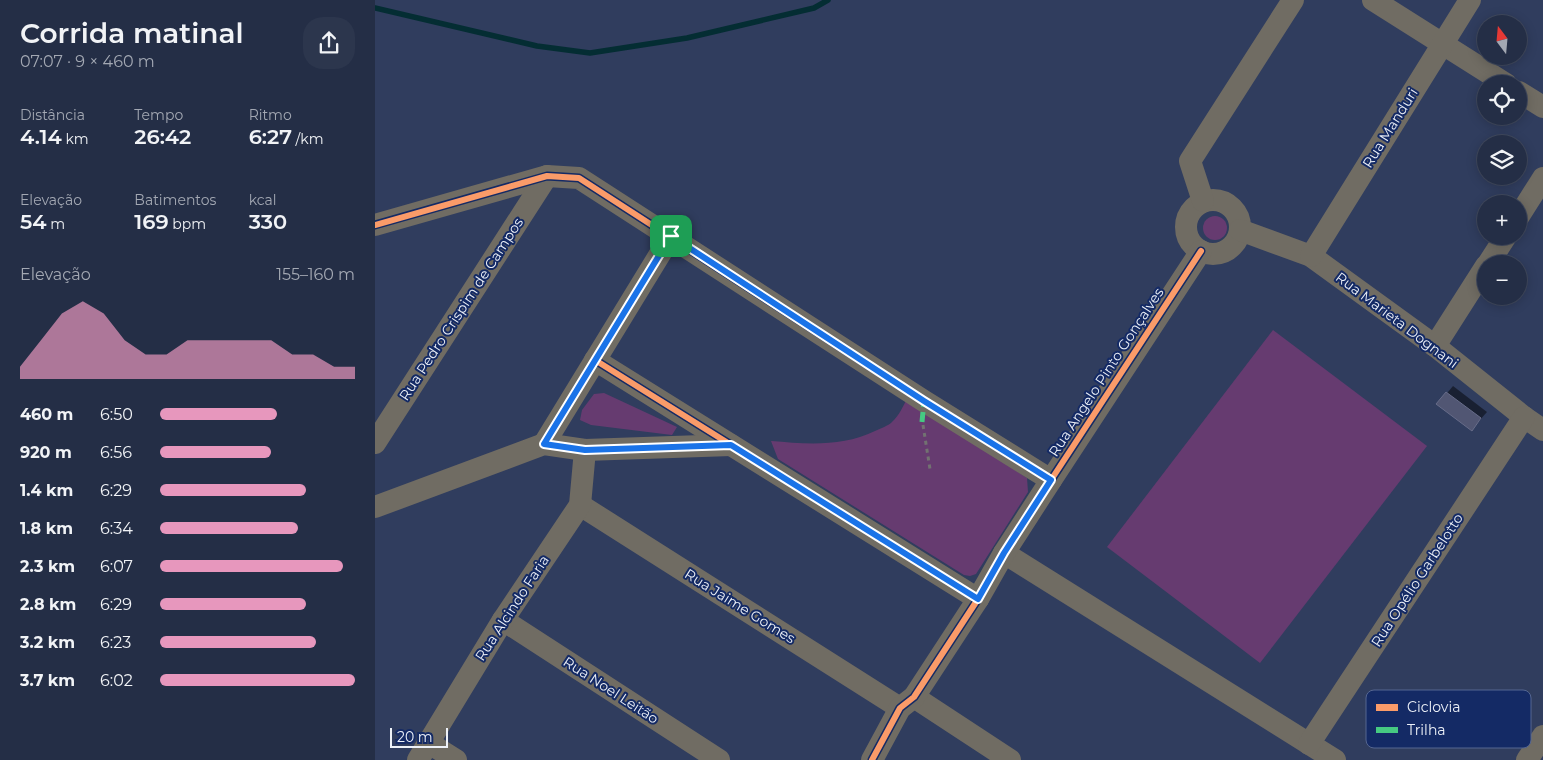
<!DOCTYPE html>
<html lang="pt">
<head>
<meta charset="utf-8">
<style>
  body { margin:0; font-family:Montserrat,sans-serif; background:#2c364d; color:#f1f3f6; height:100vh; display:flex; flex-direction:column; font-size:19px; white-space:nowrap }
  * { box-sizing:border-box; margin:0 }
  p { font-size:16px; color:#a3a8b3 }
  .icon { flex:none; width:28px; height:28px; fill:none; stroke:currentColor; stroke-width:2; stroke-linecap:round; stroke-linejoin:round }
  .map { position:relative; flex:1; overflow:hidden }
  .drawer { display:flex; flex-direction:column; background:#242e46; width:375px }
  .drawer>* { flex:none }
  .needle { width:32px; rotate:344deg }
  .controls { position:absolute; left:1102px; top:15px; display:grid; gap:10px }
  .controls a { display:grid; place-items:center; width:50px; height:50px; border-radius:50%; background:#242e46; box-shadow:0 2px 12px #0003,0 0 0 1px #414a5f; font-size:25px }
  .scale { position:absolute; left:15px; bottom:12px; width:58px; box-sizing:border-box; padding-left:5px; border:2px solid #edf1f8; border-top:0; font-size:14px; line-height:18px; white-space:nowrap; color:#edf1f8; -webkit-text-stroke:4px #142a65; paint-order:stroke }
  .pin { position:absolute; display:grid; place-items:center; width:42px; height:42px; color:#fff; margin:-21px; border-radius:10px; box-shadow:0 2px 8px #0006 }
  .round { display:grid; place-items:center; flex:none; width:52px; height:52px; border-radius:20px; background:#2c364d }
  .headline { display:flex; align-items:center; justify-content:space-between; height:85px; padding:0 20px }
  h1 { font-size:28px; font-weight:600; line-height:38px }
  .figures { display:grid; grid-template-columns:repeat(3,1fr); gap:8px; height:85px; padding:5px 20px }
  .figures div { display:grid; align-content:center }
  .figures b { font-size:21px; font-weight:600 }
  .figures small { font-size:14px; font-weight:400 }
  .figures p { font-size:14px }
  .chart { height:140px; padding:10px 20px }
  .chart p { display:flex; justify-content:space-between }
  .chart svg { width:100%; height:90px; margin-top:5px; fill:#e797bd; opacity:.7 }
  ul { padding:0 20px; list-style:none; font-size:16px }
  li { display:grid; grid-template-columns:80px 60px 1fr; align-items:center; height:38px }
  li i { height:12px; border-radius:6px; background:#e797bd }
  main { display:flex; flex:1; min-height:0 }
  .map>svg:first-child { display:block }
  .green { fill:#663b70 }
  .shadow { fill:#0007 }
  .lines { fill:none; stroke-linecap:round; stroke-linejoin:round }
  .stream { stroke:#042d33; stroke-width:5.5 }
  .building { fill:#515673; stroke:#676c89 }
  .path { stroke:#727271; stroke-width:3; stroke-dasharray:4 4; stroke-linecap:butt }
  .minor { stroke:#706c63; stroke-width:22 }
  .quiet { stroke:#46c982; stroke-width:5; stroke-dasharray:10 5; stroke-linecap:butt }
  .cycleway-casing { stroke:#142a65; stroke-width:9 }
  .cycleway { stroke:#fa9b69; stroke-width:6 }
  .route-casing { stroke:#fff; stroke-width:10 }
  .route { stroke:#1a73e8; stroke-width:6 }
  .labels { text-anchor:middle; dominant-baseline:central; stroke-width:4; stroke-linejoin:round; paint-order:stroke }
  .street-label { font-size:14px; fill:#edf1f8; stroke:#142a65 }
  .key { fill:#142a65; stroke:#556691; stroke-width:1 }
  .key-label { font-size:14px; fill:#edf1f8 }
</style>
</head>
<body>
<main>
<section class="drawer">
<div class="headline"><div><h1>Corrida matinal</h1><p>07:07 · 9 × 460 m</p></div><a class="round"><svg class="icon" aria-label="share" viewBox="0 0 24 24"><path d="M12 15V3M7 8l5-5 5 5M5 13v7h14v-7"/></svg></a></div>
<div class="figures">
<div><p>Distância</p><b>4.14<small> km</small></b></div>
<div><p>Tempo</p><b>26:42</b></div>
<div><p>Ritmo</p><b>6:27<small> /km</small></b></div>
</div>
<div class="figures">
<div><p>Elevação</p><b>54<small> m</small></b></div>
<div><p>Batimentos</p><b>169<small> bpm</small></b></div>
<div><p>kcal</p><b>330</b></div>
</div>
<div class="chart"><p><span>Elevação</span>155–160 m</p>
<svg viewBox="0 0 160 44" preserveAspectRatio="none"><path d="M0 44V38L10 25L20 12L30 6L40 12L50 25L60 32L70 32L80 25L90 25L100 25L110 25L120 25L130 32L140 32L150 38L160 38V44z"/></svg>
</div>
<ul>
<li><b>460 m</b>6:50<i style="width:60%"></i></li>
<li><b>920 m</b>6:56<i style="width:57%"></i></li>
<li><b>1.4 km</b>6:29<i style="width:75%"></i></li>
<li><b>1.8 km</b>6:34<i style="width:71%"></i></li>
<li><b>2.3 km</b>6:07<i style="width:94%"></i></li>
<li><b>2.8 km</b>6:29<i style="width:75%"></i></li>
<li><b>3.2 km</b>6:23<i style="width:80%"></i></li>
<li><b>3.7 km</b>6:02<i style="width:100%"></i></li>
</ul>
</section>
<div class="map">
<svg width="1168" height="760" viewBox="0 0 1168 760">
  <rect width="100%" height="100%" fill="#303d5e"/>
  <g class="green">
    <circle cx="840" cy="228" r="12"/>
    <polygon points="898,330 1052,446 885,663 732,547"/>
    <polygon points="229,393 302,427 297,435 216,425 205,420 207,410 219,394"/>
    <path d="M532 399 652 478 653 492 601 574 595 576 589 575 403 459 396 441C432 444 467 447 500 431 506 428 513 426 517 422 524 416 528 406 532 399Z"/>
  </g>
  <polygon class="shadow" points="1078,386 1112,412 1096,430 1063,404"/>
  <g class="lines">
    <polyline class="stream" points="0,8 162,46 215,53 312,38 439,8 453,0"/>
  </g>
  <polygon class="building" points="1071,392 1106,418 1097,431 1061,404"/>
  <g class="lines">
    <polyline class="path" points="548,425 555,469"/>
    <g class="minor">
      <polyline points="998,0 1131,84"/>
      <polyline points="1144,92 1168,107"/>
      <circle cx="838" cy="227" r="27"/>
      <polyline points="828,201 815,161 918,0"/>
      <polyline points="1144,216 1168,178"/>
      <polyline points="0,225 172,176 204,178 549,401 676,480"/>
      <polyline points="865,230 936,256 1060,346 1149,417 1168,430"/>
      <polyline points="936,256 1095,0"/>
      <polyline points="1113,264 1131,236"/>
      <polyline points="1060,346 1111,266"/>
      <polyline points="220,360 603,599"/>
      <polyline points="0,443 172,176"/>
      <polyline points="169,444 296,236"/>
      <polyline points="205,505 525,708"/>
      <polyline points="0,507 169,444 210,450 356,445"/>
      <polyline points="629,553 960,760"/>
      <polyline points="128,620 344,760"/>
      <polyline points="539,697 635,760"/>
      <polyline points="54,743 81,760"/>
      <polyline points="934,744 1149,417"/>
      <polyline points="43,760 128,620 205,505 210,450"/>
      <polyline points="497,760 525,708 539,697 603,599 629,553 676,480 826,251"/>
      <polyline points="1152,760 1168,736"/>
    </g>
    <polyline class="quiet" points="547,422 549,401"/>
    <defs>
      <g id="cycleway">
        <polyline points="0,225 172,176 204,178 549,401 676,480"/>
        <polyline points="220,360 603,599"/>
        <polyline points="497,760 525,708 539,697 603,599 629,553 676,480 826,251"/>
      </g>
    </defs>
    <use href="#cycleway" class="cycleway-casing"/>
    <use href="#cycleway" class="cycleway"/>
  </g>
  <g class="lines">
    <defs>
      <polygon id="route" points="296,236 549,401 676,480 629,553 603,599 356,445 210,450 169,444"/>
    </defs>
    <use href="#route" class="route-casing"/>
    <use href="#route" class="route"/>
  </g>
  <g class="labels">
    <g class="street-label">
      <text transform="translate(1015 128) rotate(-58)">Rua Manduri</text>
      <text transform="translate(86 309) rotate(-57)">Rua Pedro Crispim de Campos</text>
      <text transform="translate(1022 320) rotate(37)">Rua Marieta Dognani</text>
      <text transform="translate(731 372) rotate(-57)">Rua Angelo Pinto Gonçalves</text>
      <text transform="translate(1042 580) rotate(-57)">Rua Opélio Garbelotto</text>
      <text transform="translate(365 606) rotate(32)">Rua Jaime Gomes</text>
      <text transform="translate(137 608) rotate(-57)">Rua Alcindo Faria</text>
      <text transform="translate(236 690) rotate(33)">Rua Noel Leitão</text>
    </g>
  </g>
  <rect x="991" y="690" width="165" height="58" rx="8" class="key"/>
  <rect x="1001" y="704" width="22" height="7" fill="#fa9b69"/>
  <rect x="1001" y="727" width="22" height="6" fill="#46c982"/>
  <g class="key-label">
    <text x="1032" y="712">Ciclovia</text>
    <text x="1032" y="735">Trilha</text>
  </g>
</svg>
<div class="controls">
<a><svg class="needle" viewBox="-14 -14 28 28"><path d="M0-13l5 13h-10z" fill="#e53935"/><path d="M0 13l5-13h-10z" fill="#a3a8b3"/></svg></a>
<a><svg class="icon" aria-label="locate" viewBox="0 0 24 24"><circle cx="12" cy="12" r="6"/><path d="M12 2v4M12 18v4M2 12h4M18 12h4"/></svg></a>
<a><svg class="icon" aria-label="layers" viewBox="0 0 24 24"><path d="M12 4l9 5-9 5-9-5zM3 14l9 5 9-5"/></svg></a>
<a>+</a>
<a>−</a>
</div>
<div class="scale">20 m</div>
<div class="pin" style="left:296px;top:236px;background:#1e9e55"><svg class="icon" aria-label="arrive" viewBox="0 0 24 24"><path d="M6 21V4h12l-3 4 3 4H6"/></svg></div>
</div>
</main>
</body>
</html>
